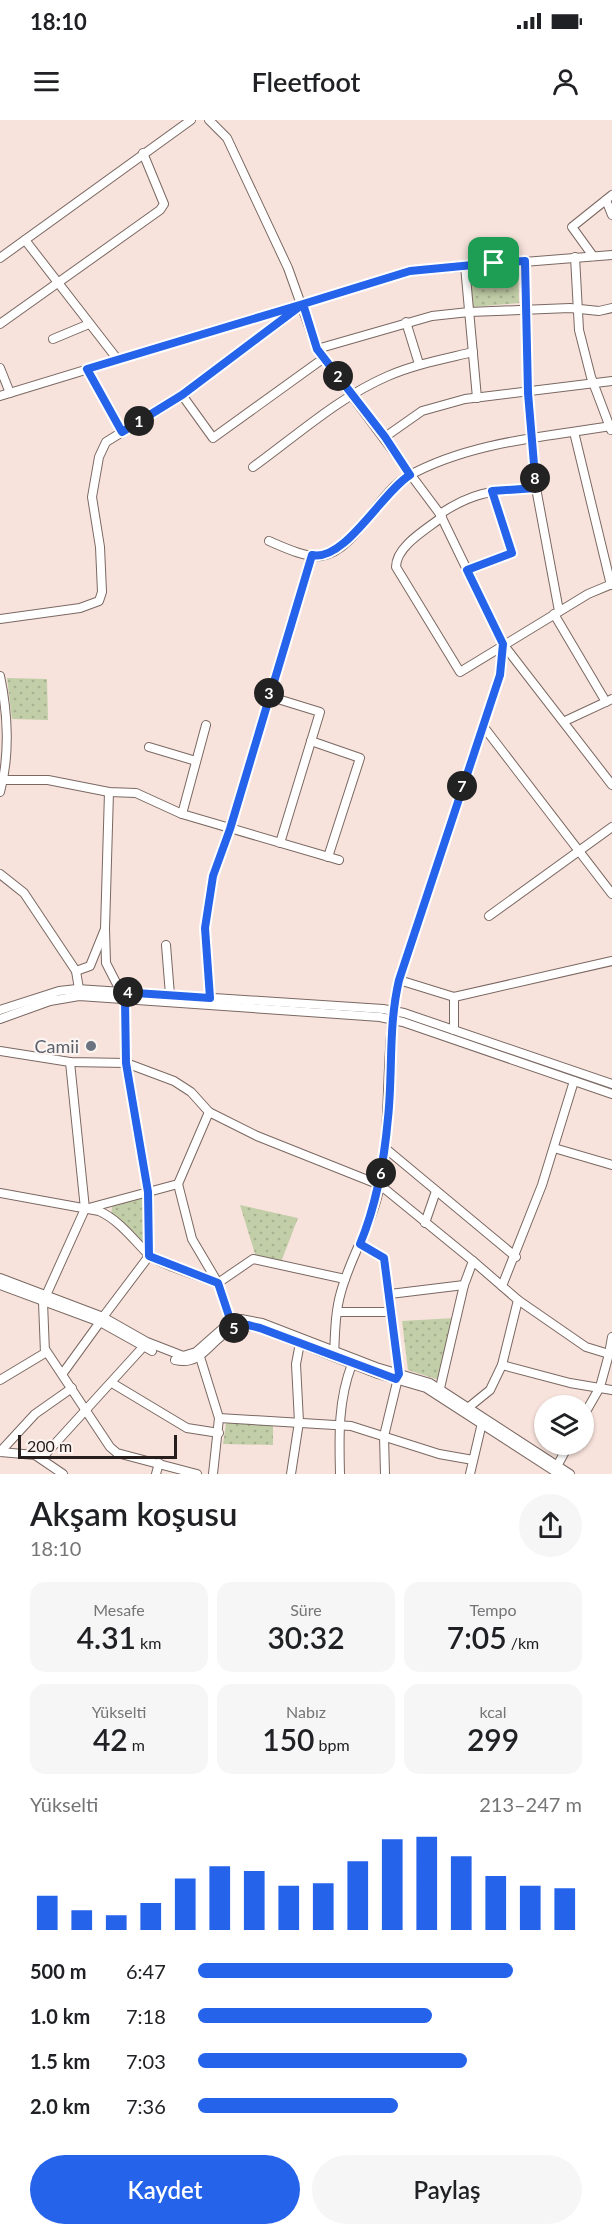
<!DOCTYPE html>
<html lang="tr">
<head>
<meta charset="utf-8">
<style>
  body { margin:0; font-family:Lato,sans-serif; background:#f6f6f6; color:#202124; height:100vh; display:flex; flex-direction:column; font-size:22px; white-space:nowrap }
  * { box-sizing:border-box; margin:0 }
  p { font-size:20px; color:#757577 }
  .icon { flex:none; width:33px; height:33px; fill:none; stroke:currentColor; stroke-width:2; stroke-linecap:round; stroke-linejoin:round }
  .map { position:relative; height:1354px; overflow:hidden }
  .panel { display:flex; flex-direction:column; background:#fff; flex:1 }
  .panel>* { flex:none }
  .controls { position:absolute; left:534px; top:1275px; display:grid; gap:12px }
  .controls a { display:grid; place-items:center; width:60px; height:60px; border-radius:50%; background:#fff; box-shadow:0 2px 4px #0004; font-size:30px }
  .scale { position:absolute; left:18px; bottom:15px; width:159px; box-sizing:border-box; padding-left:6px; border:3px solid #261e1c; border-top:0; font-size:16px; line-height:21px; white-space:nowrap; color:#261e1c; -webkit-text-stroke:4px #fcf4f0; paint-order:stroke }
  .pin { position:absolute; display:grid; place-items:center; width:51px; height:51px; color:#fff; margin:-26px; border-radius:12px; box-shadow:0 3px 9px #0006 }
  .km { position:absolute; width:30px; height:30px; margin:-15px; border-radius:50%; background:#222; color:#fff; font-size:16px; line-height:30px; text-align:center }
  .round { display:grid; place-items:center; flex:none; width:63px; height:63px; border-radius:32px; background:#f6f6f6 }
  .headline { display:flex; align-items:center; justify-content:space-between; height:102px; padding:0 30px }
  h1 { font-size:33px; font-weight:600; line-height:45px }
  .metrics { display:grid; grid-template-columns:repeat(3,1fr); gap:9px; height:102px; padding:6px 30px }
  .metrics div { display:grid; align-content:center; border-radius:15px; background:#f6f6f6; text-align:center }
  .metrics b { font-size:30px; font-weight:600 }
  .metrics small { font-size:16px; font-weight:400 }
  .metrics p { font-size:16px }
  .chart { height:168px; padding:12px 30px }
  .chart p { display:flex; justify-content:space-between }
  .chart svg { width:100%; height:108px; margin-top:6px; stroke:#2563eb; stroke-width:6 }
  .button { display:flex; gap:12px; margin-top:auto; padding:12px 30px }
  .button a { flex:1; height:69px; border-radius:36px; background:#2563eb; color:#fff; font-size:24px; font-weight:600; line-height:69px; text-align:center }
  .button a+a { background:#f6f6f6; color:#202124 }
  ul { padding:0 30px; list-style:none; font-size:20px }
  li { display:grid; grid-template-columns:96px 72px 1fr; align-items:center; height:45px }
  li i { height:15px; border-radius:8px; background:#2563eb }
  .status { display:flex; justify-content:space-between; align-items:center; height:42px; padding:0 30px; background:#fff; direction:ltr }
  .status svg { height:16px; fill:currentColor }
  header { display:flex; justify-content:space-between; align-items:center; height:78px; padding:0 30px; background:#fff; font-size:27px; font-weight:600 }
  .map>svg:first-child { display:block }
  .park { fill:url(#park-dots) }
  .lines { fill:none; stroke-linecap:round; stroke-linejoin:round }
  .minor-casing { stroke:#7a6862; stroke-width:10 }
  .minor { stroke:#fff; stroke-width:8 }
  .route-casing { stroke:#fff; stroke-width:12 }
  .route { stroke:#2563eb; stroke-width:8 }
  .worship-dot { fill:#6b7280; stroke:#fcf4f0; stroke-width:2 }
  .labels { text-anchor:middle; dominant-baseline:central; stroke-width:4.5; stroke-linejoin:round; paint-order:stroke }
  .worship-label { font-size:18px; fill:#5b616d; stroke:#fcf4f0; text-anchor:end }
</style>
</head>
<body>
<div class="status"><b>18:10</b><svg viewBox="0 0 49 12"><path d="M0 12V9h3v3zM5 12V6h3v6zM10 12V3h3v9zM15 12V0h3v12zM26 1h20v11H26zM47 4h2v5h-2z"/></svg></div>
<header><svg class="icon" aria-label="menu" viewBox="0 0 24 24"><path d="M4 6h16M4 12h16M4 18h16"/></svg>Fleetfoot<svg class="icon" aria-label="person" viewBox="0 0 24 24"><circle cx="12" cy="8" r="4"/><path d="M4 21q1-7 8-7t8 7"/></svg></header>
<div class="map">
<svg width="612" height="1354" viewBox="0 0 612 1354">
  <defs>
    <pattern id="park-dots" width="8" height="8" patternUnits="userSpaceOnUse" patternTransform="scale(1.5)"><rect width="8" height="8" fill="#c2cea8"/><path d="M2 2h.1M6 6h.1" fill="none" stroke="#a7b090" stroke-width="1.8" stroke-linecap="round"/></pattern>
  </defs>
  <rect width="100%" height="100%" fill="#f8e3dc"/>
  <g class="park">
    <polygon points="469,149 518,149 519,183 472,187"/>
    <polygon points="7,558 47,559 48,600 12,599"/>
    <polygon points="143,1077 145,1078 146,1124 144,1125 111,1095 112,1086"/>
    <polygon points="240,1085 298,1098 281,1142 256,1137"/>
    <polygon points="454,1198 439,1260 408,1250 402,1201"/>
    <polygon points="230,1301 273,1303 273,1325 223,1324 226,1304"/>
  </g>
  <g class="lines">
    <defs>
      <g id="minor">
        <path d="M209 0 227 18 288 148 317 229 440 394 503 524 500 555 399 860C384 927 392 996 380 1065 373 1103 351 1135 341 1172 335 1192 335 1215 334 1236"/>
        <polyline points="606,80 612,95"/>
        <polyline points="25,120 118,240"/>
        <polyline points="593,136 572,107 612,75"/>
        <polyline points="575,137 579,210 591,257 611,310"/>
        <polyline points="0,138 191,0"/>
        <polyline points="525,141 528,273 536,368 559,491"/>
        <polyline points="465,146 477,278"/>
        <polyline points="406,202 419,244"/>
        <polyline points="0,204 160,90 164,84 143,33"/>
        <polyline points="53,219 89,204"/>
        <polyline points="317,229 432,196 469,192 570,188 599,191 612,188"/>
        <polyline points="0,248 10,273"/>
        <polyline points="87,249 122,312"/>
        <polyline points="182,275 213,318 324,238"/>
        <polyline points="0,276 410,151 612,135"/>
        <polyline points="574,312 611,465"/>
        <polyline points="385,317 422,291 465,279 612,261"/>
        <path d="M253 347C296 316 339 277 388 256 416 244 444 239 473 232"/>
        <path d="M440 394C476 370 494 371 536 368"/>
        <path d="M442 397C427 409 396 426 396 447L460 552 588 474 612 464"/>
        <path d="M269 421C283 427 306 438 321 436 356 431 377 373 408 356 470 322 543 317 612 306"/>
        <polyline points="467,450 512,433 492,371"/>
        <polyline points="554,494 606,582"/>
        <polyline points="0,499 80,488 99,481 102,472 100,427 92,377 99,337 106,322 182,275 297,189"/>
        <polyline points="503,524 612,665"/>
        <path d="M0 556C8 593 10 636 0 672"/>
        <polyline points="268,576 320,592 280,723"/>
        <polyline points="565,601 612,579"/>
        <polyline points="483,606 612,774"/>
        <polyline points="311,621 360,638 328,737"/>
        <polyline points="149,627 196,641"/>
        <polyline points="0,660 48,660 109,672 136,673 182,694 339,740"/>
        <polyline points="182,694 206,605"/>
        <polyline points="0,754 24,773 76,851 79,869"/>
        <polyline points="489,796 612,707"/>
        <polyline points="166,825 170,875"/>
        <polyline points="76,851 90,846 105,809 109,672"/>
        <polyline points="399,860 454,877 612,841"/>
        <polyline points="454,877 454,910"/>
        <polyline points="210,878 205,808 213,756 230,709 312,435"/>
        <polyline points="0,890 59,871 77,869 383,889 404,893 612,964"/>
        <polyline points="0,899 50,881 79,876 380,897 403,902 612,974"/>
        <polyline points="0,931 70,942 126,943 174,961 191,972 209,992 257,1016 380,1065 473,1141 464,1165 440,1268"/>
        <polyline points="70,942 85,1089"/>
        <polyline points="385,1028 516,1137"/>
        <polyline points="554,1028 612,1045"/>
        <polyline points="178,1064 192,1119 218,1163 231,1204"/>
        <path d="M0 1073 99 1091C119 1100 133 1119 148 1134 156 1143 204 1158 218 1163L253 1139 345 1159"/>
        <polyline points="425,1103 436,1071"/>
        <polyline points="360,1124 384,1138 399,1254 384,1316 385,1354"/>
        <polyline points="473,1141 518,1180 502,1245"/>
        <polyline points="0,1158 103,1197 147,1222 183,1236 196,1232 230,1202 241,1199 262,1203 376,1247 430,1263 570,1354"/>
        <polyline points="0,1165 100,1202 152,1231"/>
        <polyline points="502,1166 542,1065 574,961"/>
        <polyline points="390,1174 464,1165"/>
        <polyline points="518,1180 586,1227 609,1234 600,1267 584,1295"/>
        <polyline points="337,1192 392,1192"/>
        <polyline points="103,1197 149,1136 148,1072 126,943 125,880 106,843 105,809"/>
        <polyline points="45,1229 110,1327 117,1333 197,1354"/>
        <polyline points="609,1234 612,1217"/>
        <polyline points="200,1237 219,1298 213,1354"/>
        <path d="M175 1240C212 1249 212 1197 260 1208L378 1254 426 1268 559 1354"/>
        <polyline points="63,1253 100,1202"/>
        <polyline points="0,1260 45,1233 43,1182 85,1089 178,1064 209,992"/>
        <polyline points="112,1263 187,1308 219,1313"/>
        <polyline points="469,1287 490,1270 502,1245 570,1263 612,1270"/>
        <polyline points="219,1298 351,1306 439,1334 473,1340"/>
        <polyline points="0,1332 35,1294 72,1268"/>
        <polyline points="0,1332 35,1335 63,1354"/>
        <polyline points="42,1338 143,1227"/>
        <polyline points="556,1348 569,1324"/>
        <polyline points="156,1354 159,1343"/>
        <polyline points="291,1354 299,1302 296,1244 300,1223"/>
        <path d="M340 1354C339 1316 338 1280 352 1244"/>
        <polyline points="470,1354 482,1303"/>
      </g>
    </defs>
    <use href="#minor" class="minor-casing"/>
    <use href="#minor" class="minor"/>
  </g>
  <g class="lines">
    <defs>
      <path id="route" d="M494 143 410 151 303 184 182 275 122 312 87 249 303 184 317 229 385 317 410 355C382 372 345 442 312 435L230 709 213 756 205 808 210 878 121 872 125 880 126 943 148 1072 149 1136 218 1163 233 1208 248 1205 260 1208 396 1259 399 1254 384 1138 360 1124C377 1083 384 1042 388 998 393 950 388 908 399 860L500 555 503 524 467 450 512 433 492 371 536 368 528 273 525 141 494 143"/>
    </defs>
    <use href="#route" class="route-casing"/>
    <use href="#route" class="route"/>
  </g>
  <circle class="worship-dot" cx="91" cy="926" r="6"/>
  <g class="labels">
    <g class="worship-label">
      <text x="79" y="926">Camii</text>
    </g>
  </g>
</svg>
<div class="controls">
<a><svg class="icon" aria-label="layers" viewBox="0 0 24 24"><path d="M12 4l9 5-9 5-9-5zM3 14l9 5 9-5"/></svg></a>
</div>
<div class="scale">200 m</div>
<div class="pin" style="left:494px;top:143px;background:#1e9e55"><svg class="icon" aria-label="arrive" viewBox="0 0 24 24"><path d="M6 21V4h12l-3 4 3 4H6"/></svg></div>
<b class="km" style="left:139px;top:301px">1</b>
<b class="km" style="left:338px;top:256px">2</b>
<b class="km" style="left:269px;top:573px">3</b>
<b class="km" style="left:128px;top:872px">4</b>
<b class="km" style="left:234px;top:1208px">5</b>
<b class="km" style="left:381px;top:1053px">6</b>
<b class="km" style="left:462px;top:666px">7</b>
<b class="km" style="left:535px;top:358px">8</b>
</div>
<section class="panel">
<div class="headline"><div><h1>Akşam koşusu</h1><p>18:10</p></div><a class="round"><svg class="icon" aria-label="share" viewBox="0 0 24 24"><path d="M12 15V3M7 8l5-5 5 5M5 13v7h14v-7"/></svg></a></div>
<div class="metrics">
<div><p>Mesafe</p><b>4.31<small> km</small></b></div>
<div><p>Süre</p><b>30:32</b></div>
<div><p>Tempo</p><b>7:05<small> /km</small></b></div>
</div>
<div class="metrics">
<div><p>Yükselti</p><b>42<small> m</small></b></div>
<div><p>Nabız</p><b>150<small> bpm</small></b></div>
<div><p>kcal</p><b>299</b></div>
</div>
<div class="chart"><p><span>Yükselti</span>213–247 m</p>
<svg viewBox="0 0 160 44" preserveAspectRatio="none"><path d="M5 44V30M15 44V36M25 44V38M35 44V33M45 44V23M55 44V18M65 44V20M75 44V26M85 44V25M95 44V16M105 44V7M115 44V6M125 44V14M135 44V22M145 44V26M155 44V27"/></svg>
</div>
<ul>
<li><b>500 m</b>6:47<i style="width:82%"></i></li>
<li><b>1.0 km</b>7:18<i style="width:61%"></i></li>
<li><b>1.5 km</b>7:03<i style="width:70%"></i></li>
<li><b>2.0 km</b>7:36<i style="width:52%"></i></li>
</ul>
<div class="button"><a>Kaydet</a><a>Paylaş</a></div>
</section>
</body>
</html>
